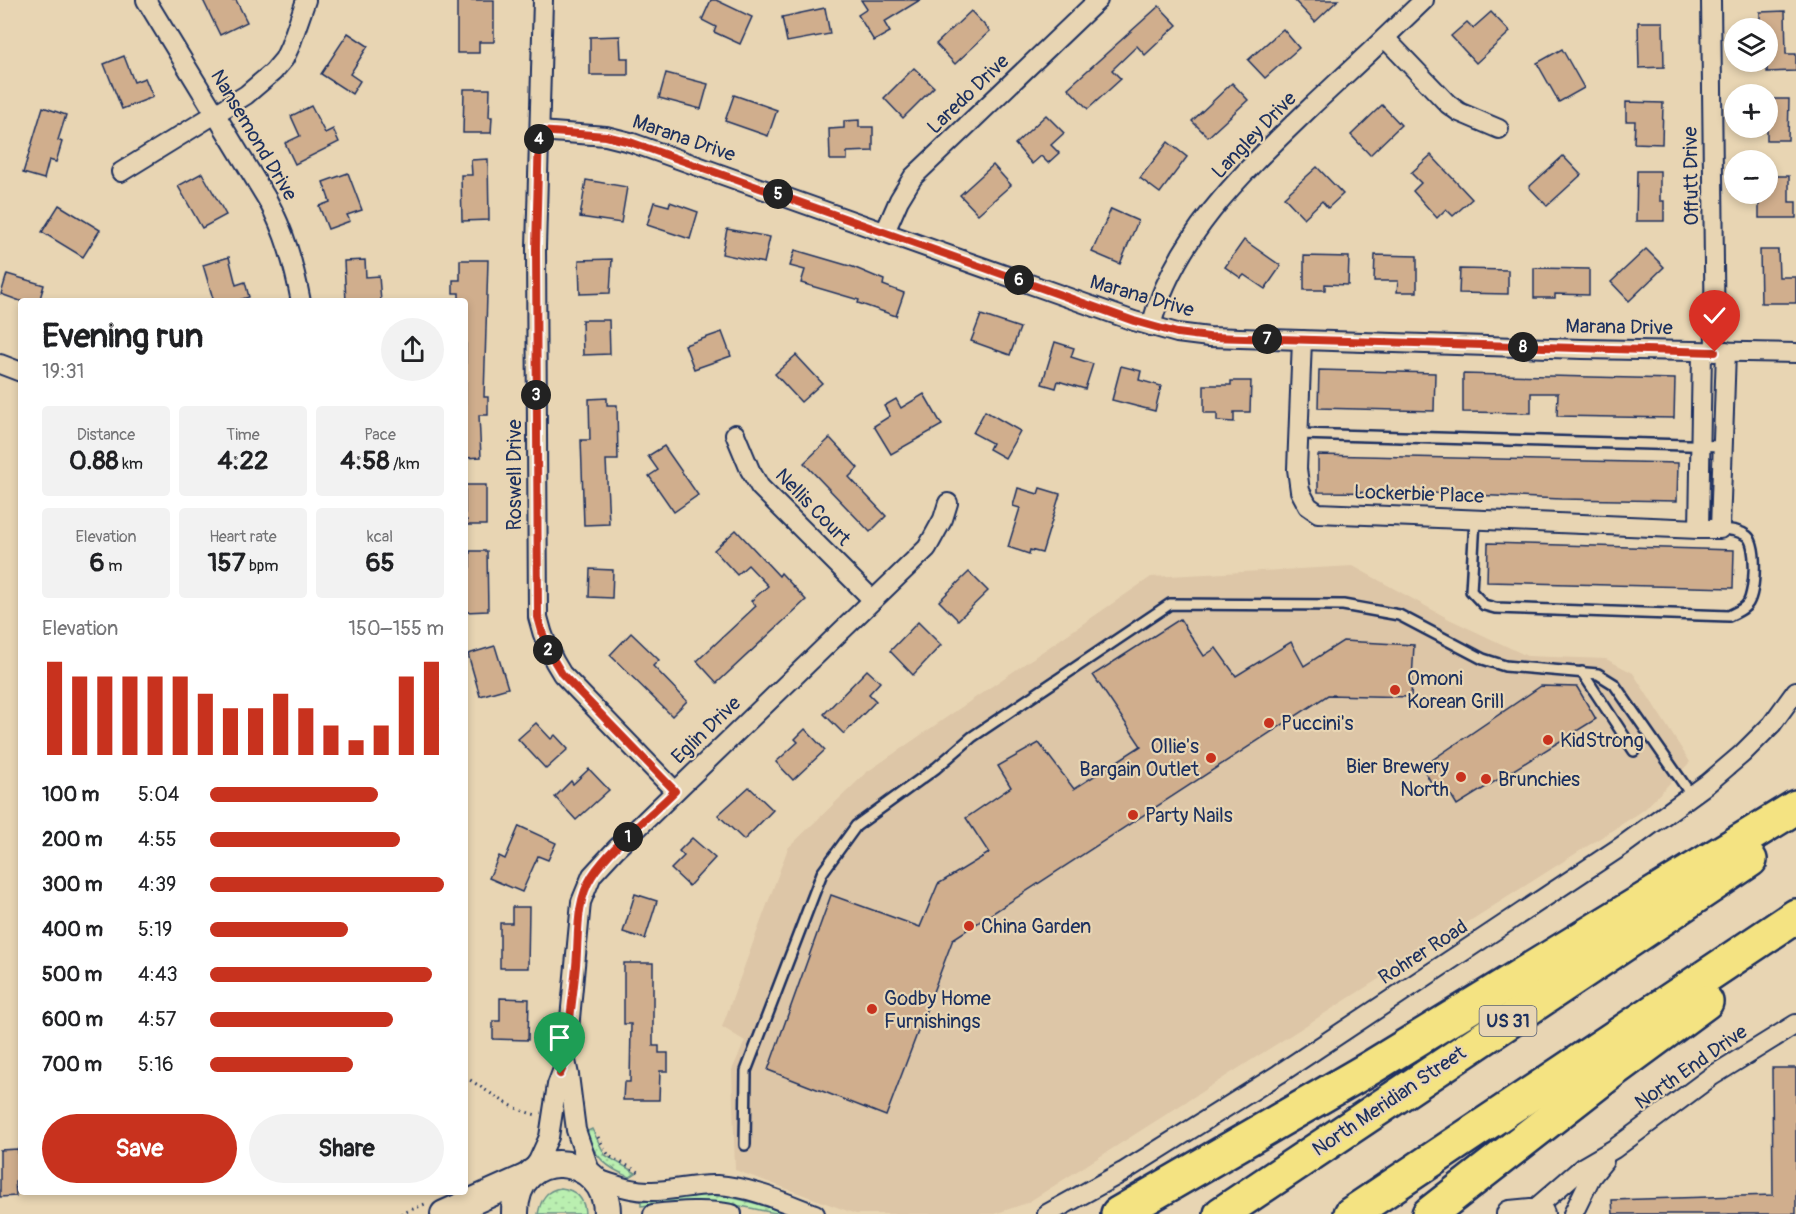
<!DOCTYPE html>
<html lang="en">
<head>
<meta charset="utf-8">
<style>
  body { margin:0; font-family:Pangolin,sans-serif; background:#f2f2f2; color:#202124; height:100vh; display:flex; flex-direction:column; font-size:22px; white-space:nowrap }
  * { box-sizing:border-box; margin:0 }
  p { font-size:20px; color:#757577 }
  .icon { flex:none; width:33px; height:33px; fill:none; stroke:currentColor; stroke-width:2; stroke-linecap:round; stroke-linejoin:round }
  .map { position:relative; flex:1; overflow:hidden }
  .side { position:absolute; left:18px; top:298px; width:450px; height:897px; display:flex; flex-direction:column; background:#fff; border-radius:6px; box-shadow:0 3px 9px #0003 }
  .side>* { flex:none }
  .controls { position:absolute; left:1724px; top:18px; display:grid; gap:12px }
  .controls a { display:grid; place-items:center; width:54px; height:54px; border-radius:50%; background:#fff; box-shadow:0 3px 9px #0003; font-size:30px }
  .pin { position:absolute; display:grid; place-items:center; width:51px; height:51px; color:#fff; margin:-62px -26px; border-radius:50% 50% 50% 0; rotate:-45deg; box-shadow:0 0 6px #0007 }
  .pin .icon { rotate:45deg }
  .km { position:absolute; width:30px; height:30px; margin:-15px; border-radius:50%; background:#222; color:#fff; font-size:16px; line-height:30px; text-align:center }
  .round { display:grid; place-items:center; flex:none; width:63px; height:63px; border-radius:32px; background:#f2f2f2 }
  .overview { display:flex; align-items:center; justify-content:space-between; height:102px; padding:0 24px }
  h1 { font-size:33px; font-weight:700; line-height:45px }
  .stats { display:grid; grid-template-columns:repeat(3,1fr); gap:9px; height:102px; padding:6px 24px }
  .stats div { display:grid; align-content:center; border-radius:6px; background:#f2f2f2; text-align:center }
  .stats b { font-size:26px; font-weight:700 }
  .stats small { font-size:16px; font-weight:400 }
  .stats p { font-size:16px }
  .chart { height:168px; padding:12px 24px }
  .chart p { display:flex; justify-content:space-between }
  .chart svg { width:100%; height:108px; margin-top:6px; stroke:#c8321e; stroke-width:6 }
  .cta { display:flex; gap:12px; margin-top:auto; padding:12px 24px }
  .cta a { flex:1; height:69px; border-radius:36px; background:#c8321e; color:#fff; font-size:24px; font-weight:700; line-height:69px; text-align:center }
  .cta a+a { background:#f2f2f2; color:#202124 }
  ul { padding:0 24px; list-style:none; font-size:20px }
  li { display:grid; grid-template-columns:96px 72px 1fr; align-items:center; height:45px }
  li i { height:15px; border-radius:8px; background:#c8321e }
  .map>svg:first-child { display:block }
  .built { fill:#ddc6a7 }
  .grass { fill:url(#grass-dots); stroke:#6a8f87; stroke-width:1.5 }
  .building { fill:#d0ae8d; stroke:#1b2f5e; stroke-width:1.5 }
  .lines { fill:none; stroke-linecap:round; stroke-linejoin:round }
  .lane-casing { stroke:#1b2f5e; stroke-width:14 }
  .street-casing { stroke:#1b2f5e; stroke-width:22 }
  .secondary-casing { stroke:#1b2f5e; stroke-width:30 }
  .highway-casing { stroke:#1b2f5e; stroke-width:38 }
  .path { stroke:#1b2f5e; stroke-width:3; stroke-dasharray:1.5 4.5; stroke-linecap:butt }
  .lane { stroke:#e8d5b3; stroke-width:9 }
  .street { stroke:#e8d5b3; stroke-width:18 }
  .secondary { stroke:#e8d5b3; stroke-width:26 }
  .highway { stroke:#f4e382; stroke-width:33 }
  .route-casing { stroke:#fff; stroke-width:12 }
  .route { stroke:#c8321e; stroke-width:8 }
  .poi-dot { fill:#c8321e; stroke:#e8d5b3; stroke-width:2 }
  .labels { text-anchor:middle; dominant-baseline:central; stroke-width:4.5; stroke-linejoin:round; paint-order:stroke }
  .shield { fill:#e8d5b3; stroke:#586178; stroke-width:1.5 }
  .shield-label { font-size:18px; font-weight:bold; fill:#1b2f5e }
  .street-label { font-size:20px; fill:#1b2f5e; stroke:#e8d5b3 }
  .poi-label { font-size:20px; fill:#1b2f5e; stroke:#e8d5b3; text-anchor:start }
</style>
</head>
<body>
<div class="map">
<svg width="1796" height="1214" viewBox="0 0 1796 1214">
  <defs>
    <pattern id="grass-dots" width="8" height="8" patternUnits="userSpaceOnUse" patternTransform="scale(1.5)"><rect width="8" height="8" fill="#baefb0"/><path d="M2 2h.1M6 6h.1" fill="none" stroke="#9fcd9a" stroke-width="1.8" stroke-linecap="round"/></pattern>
  </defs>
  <rect width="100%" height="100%" fill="#e8d5b3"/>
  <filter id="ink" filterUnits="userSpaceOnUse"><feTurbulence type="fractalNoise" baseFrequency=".0167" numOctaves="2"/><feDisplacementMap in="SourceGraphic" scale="12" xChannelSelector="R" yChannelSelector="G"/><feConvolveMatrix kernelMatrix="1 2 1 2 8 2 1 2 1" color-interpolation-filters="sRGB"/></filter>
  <g filter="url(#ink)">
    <polygon class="built" points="1353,566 1449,619 1527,656 1606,659 1633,673 1690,762 1644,810 1027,1203 994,1214 856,1214 735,1170 732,1070 745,1041 722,1027 788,848 867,772 1151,577"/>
    <g class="grass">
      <path d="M592 1129 605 1155 636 1173 630 1177C606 1168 594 1156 586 1132Z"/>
      <path d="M561 1188C576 1190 585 1199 585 1214H538C541 1199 546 1190 561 1188Z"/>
      <path d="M698 1194C730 1195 758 1203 788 1214 769 1214 752 1207 733 1205 703 1200 671 1202 641 1206V1202Z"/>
    </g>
    <g class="building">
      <polygon points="203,0 236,0 247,22 220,35"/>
      <polygon points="457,0 494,0 494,42 479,42 479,53 457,53"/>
      <polygon points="711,0 716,0 752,17 740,44 714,32 716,27 702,20"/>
      <polygon points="861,0 920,0 884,22 890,32 874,41 858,15 867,9"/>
      <polygon points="1294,0 1338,0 1315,22"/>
      <polygon points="1159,6 1177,25 1145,55 1137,46 1112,70 1121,79 1088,109 1068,88"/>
      <polygon points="825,8 830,34 787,42 782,17"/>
      <polygon points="971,11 990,31 955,64 936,44"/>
      <polygon points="1785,11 1786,54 1796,54 1796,71 1767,72 1767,28 1760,28 1760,12"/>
      <polygon points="1491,12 1510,32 1476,63 1451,36 1467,22 1473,28"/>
      <polygon points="1638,22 1663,22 1664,67 1639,68"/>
      <polygon points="1283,29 1299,48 1265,78 1248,60"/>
      <polygon points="348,33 368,46 350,74 360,81 352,94 321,74"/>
      <polygon points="620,36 621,58 628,58 628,75 590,75 590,37"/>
      <polygon points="1562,49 1584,88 1559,102 1537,63"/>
      <polygon points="124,56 134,82 145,78 153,97 122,109 104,64"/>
      <polygon points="914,68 934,87 903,118 884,98"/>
      <polygon points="666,73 708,84 701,109 659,98"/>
      <polygon points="1232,83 1248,100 1208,137 1192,121"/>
      <polygon points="464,89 490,89 489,117 492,117 491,133 463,133"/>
      <polygon points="734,95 777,110 768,136 725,121"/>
      <polygon points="1767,99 1789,99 1788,140 1767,140"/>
      <polygon points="1626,102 1663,103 1662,144 1634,143 1635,121 1626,121"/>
      <polygon points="1382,105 1401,125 1370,155 1351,135"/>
      <polygon points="311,106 325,133 333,129 339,142 295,164 285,143 300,136 291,116"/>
      <polygon points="43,107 66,115 58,140 62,142 56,162 49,160 44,179 23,173"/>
      <polygon points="1046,115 1064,133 1051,145 1059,153 1048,163 1041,156 1032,164 1015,144"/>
      <polygon points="859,120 859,127 873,127 873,151 847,152 847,160 830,160 829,129 844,128 844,121"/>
      <polygon points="1168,142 1187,157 1160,193 1140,178"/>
      <polygon points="1431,155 1472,199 1453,216 1446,209 1437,218 1413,191 1421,183 1411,173"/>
      <polygon points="1563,156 1581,175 1547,206 1529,187"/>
      <polygon points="488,159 489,220 462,221 461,175 472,175 471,160"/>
      <polygon points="993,165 1011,185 978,214 960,195"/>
      <polygon points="1317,167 1343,194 1328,208 1322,201 1304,218 1284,197"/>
      <polygon points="1637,171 1660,171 1660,201 1664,201 1664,221 1636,221"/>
      <polygon points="202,173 226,215 202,228 178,186"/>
      <polygon points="348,173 362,210 347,215 350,221 328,229 319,206 330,202 323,182"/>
      <polygon points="1767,176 1789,176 1789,202 1796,202 1796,218 1759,218 1759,199 1765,199"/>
      <polygon points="586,180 627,187 621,223 580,217"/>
      <polygon points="654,202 669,206 670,202 698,212 690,239 647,225"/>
      <polygon points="59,205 100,230 83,257 42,232"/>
      <polygon points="1111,209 1138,221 1120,264 1092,252"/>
      <polygon points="727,229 770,237 764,263 722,254"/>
      <polygon points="1244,240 1281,266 1265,289 1244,275 1241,278 1225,267"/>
      <polygon points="1646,249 1664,267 1629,301 1611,282"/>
      <polygon points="795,250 853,267 884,280 883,285 904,293 896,316 858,303 859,300 801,283 805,270 790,266"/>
      <polygon points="1760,250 1778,250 1779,277 1796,277 1796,303 1761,303"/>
      <polygon points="1375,255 1417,256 1417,292 1397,292 1398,281 1374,281"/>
      <polygon points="1304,256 1349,257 1348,285 1325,284 1325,290 1304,290"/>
      <polygon points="229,257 236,285 245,282 249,297 232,302 214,302 203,265"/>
      <polygon points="612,259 610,293 580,294 579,260"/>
      <polygon points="365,260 366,277 379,276 381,302 346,302 344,261"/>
      <polygon points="460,260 488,260 484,397 488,397 488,415 479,415 481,457 465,458 466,302 459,302 459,293 453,293 453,280 460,280"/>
      <polygon points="1534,268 1589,269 1589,295 1555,294 1555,298 1534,298"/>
      <polygon points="1460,269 1508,270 1508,294 1459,293"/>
      <polygon points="7,274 44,285 39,302 23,302 1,294"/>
      <polygon points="981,315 1020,328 1010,355 971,341"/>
      <polygon points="582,320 609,320 610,354 583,355"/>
      <polygon points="722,332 731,356 694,369 685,345"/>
      <polygon points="1055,342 1074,348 1071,357 1093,364 1085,389 1058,381 1056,388 1042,384"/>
      <polygon points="796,355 822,383 801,402 775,374"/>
      <polygon points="1121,366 1141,371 1139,380 1161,386 1155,411 1112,400"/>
      <polygon points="1319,370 1435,373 1434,411 1318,408"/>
      <polygon points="1463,374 1675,379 1674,418 1557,416 1558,393 1531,393 1531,413 1463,412"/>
      <polygon points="1231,381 1251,381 1250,412 1234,412 1234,422 1217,421 1217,413 1204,413 1204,385 1231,385"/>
      <polygon points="924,394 942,425 891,454 874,426 890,416 884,406 896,399 901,408"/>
      <polygon points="607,398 607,405 617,405 618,460 606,460 609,524 584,525 581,440 590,440 589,399"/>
      <polygon points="985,411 1020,431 1005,458 989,449 992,443 973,433"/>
      <polygon points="830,438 858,468 849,477 886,516 870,532 804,463"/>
      <polygon points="664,446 698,495 674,512 649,476 658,470 648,456"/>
      <polygon points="1318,455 1678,463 1677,501 1561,499 1431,493 1318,492"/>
      <polygon points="465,485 486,485 486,525 467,525 467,520 465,520"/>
      <polygon points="1018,488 1038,494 1040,488 1060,494 1042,553 1030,550 1029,554 1008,547 1020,508 1013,506"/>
      <polygon points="736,530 779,576 781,573 806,600 717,683 697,661 756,606 751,601 768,586 748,565 737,575 714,550"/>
      <polygon points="1488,543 1734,550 1733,588 1487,582"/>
      <polygon points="470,551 487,551 488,611 465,612 465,567 470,567"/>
      <polygon points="590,569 613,570 612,598 589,597"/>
      <polygon points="969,572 988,591 958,620 939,601"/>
      <polygon points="1180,619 1204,656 1216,648 1236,676 1291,642 1304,666 1343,641 1414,645 1411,697 1328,695 953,939 886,1116 768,1070 831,895 920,927 938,884 989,853 966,818 1011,787 998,766 1039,743 1074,789 1141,746 1093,675"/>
      <polygon points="918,622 941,645 913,675 890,651"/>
      <polygon points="631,633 659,660 653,666 687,701 672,716 610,655"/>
      <polygon points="495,646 508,688 480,696 468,654"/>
      <polygon points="867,670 880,682 869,694 876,701 844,734 824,714"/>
      <polygon points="1541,686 1577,687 1596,719 1457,805 1448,790 1438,794 1422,767"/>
      <polygon points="536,723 551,739 555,735 568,749 546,769 518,739"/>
      <polygon points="805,729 825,750 793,780 776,762 798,742 795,739"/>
      <polygon points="589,769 609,790 576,820 555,797 571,781 573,784"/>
      <polygon points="749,787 773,810 744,840 718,815"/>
      <polygon points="519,826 556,843 548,860 538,856 522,892 489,878 499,856 505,859"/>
      <polygon points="692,838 715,858 689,886 671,869 684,856 679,851"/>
      <polygon points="635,894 657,901 645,939 623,932"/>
      <polygon points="512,907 529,907 528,968 500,968 500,923 512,923"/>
      <polygon points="624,963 653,963 653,1046 659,1046 659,1053 668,1053 668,1071 660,1071 659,1100 623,1100 624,1082 630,1082 631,1024 624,1024"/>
      <polygon points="500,998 529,999 528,1040 493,1039 493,1021 500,1021"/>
      <polygon points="1772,1068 1796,1068 1796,1214 1613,1214 1612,1200 1773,1195"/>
      <polygon points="18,1149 21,1181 15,1181 16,1196 0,1197 0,1150"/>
    </g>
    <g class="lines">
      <defs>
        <g id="lane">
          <polyline points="1299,434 1722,446"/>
          <path d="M1475 519 1471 591 1484 605 1495 608 1729 616C1736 612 1744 610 1748 603 1755 591 1758 545 1747 536 1739 530 1730 530 1720 529"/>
          <polyline points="1582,672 1634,751"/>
          <polyline points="745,1145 746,1071 822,873 856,826 936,768 972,737 1170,604 1343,605 1399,615 1483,659 1505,666 1598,674 1614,684 1692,796"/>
        </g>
        <g id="street">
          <path d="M146 0 267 199C285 232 294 265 301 302"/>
          <path d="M543 0 536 247 538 617C543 638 550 656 562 674L675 791"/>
          <polyline points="1711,0 1715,352"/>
          <polyline points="1385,38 1448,104 1459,112 1499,129"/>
          <polyline points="539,131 606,136 630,142 1134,321 1177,333 1209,337 1583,349 1796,353"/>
          <polyline points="121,172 246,95 273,72 284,59 290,46 306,0"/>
          <polyline points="885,232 899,200 913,177 1098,0"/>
          <path d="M1151 326C1175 234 1248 168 1314 104 1351 70 1388 35 1424 0"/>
          <polyline points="1302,340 1297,469 1300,491 1308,506 1318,513 1699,529 1720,529 1726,351"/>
          <polyline points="0,364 21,372"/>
          <polyline points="735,434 750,470 760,487 873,600"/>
          <polyline points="1699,529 1702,352"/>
          <polyline points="528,1175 538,1161 549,1137 557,1085 566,1061"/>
          <polyline points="592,1177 576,1130 569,1075 566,1061 581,902 592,875 616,849 927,548 943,519 948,503"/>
          <path d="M593 1178C612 1183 631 1192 652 1191 674 1191 694 1184 717 1185 751 1187 783 1202 815 1214"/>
          <polyline points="1531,1212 1583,1167 1614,1149 1712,1076 1796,1024"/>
          <path d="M653 1214C680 1211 706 1209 732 1214"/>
          <polyline points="1047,1214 1123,1172 1279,1074 1622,846 1707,784 1742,754 1772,724 1796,691"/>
          <polyline points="1573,1214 1591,1177 1604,1161"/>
        </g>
        <g id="secondary">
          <polyline points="444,1214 527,1177"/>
          <path d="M515 1214C514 1143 608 1152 607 1214"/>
          <polyline points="1510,1214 1531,1212 1541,1214"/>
        </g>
        <g id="highway">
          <polyline points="1118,1214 1370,1068 1796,807"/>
          <polyline points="1221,1214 1750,860"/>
          <polyline points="1351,1214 1796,916"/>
          <polyline points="1429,1214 1611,1072 1706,1002"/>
        </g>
      </defs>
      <use href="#lane" class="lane-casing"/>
      <use href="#street" class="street-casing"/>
      <use href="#secondary" class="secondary-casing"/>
      <use href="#highway" class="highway-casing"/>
      <g class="path">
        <path d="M465 1077C489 1091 509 1109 537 1115"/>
        <polyline points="598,1137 609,1156 639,1172"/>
        <polyline points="401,1214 425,1204"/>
      </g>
      <use href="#lane" class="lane"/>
      <use href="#street" class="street"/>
      <use href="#secondary" class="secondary"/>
      <use href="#highway" class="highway"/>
    </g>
  </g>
  <g class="lines" filter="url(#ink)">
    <defs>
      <path id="route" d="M560 1074 566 1061C568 1029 573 998 576 966 579 936 575 903 592 876 609 849 651 815 675 791L562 674C550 656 543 638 538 617L536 248 539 131 606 136 630 142 1134 321 1177 333 1209 337 1715 352"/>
    </defs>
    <use href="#route" class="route-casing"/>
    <use href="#route" class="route"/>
  </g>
  <g class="poi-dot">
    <circle cx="1395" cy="690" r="6"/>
    <circle cx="1269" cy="723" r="6"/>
    <circle cx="1548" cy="740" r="6"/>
    <circle cx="1211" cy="758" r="6"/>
    <circle cx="1461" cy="777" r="6"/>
    <circle cx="1486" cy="779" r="6"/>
    <circle cx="1133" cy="815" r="6"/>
    <circle cx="969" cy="926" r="6"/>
    <circle cx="872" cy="1009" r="6"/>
  </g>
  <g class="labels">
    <rect class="shield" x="1479.5" y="1006" width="57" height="30" rx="4.5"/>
    <g class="shield-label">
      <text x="1508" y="1021">US 31</text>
    </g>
    <g class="street-label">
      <text transform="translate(968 94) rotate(-44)">Laredo Drive</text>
      <text transform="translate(254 135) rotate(59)">Nansemond Drive</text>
      <text transform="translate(1254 135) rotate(-46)">Langley Drive</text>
      <text transform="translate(684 138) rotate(19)">Marana Drive</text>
      <text transform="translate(1691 176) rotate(-91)">Offutt Drive</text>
      <text transform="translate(1142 296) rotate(16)">Marana Drive</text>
      <text transform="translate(1619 327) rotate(1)">Marana Drive</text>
      <text transform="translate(514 475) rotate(-90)">Roswell Drive</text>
      <text transform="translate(1419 494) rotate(2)">Lockerbie Place</text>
      <text transform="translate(813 507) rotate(46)">Nellis Court</text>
      <text transform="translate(706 730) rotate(-44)">Eglin Drive</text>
      <text transform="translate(1423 952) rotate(-33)">Rohrer Road</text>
      <text transform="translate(1691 1067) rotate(-35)">North End Drive</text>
      <text transform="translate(1389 1101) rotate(-34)">North Meridian Street</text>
    </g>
    <g class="poi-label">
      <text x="1407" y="678">Omoni<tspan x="1407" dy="23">Korean Grill</tspan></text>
      <text x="1281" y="723">Puccini's</text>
      <text x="1560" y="740">KidStrong</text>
      <text x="1199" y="746" text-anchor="end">Ollie's<tspan x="1199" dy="23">Bargain Outlet</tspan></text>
      <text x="1449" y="766" text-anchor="end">Bier Brewery<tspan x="1449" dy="23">North</tspan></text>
      <text x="1498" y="779">Brunchies</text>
      <text x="1145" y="815">Party Nails</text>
      <text x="981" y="926">China Garden</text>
      <text x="884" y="998">Godby Home<tspan x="884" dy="23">Furnishings</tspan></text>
    </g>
  </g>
</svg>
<div class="controls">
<a><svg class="icon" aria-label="layers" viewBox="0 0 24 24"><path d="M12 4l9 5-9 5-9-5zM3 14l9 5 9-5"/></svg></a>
<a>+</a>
<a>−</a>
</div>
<div class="pin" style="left:560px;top:1074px;background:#1e9e55"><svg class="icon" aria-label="arrive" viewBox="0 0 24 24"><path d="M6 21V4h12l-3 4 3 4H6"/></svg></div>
<div class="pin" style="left:1715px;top:352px;background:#d93025"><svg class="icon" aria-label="check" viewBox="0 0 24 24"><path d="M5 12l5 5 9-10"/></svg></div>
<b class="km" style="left:628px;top:837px">1</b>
<b class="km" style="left:548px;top:650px">2</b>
<b class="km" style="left:536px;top:395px">3</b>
<b class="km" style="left:539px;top:139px">4</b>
<b class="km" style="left:778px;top:194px">5</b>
<b class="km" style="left:1019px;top:280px">6</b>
<b class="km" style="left:1267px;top:339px">7</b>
<b class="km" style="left:1523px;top:347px">8</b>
<section class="side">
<div class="overview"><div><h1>Evening run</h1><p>19:31</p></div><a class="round"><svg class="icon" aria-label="share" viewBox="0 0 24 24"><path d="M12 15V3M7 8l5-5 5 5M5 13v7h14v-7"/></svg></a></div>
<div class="stats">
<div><p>Distance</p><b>0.88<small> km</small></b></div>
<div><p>Time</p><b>4:22</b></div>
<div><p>Pace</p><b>4:58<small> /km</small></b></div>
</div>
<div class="stats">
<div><p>Elevation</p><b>6<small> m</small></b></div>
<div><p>Heart rate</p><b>157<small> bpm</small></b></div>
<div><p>kcal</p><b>65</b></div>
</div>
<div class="chart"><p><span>Elevation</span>150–155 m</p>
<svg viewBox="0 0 160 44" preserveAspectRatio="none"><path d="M5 44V6M15 44V12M25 44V12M35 44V12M45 44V12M55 44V12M65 44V19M75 44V25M85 44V25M95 44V19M105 44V25M115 44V32M125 44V38M135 44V32M145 44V12M155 44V6"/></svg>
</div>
<ul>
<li><b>100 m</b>5:04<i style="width:72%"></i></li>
<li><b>200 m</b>4:55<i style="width:81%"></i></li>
<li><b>300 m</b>4:39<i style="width:100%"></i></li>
<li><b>400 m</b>5:19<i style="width:59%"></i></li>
<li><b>500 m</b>4:43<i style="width:95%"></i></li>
<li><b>600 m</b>4:57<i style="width:78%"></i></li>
<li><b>700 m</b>5:16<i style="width:61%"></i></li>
</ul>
<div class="cta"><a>Save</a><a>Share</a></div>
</section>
</div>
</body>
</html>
